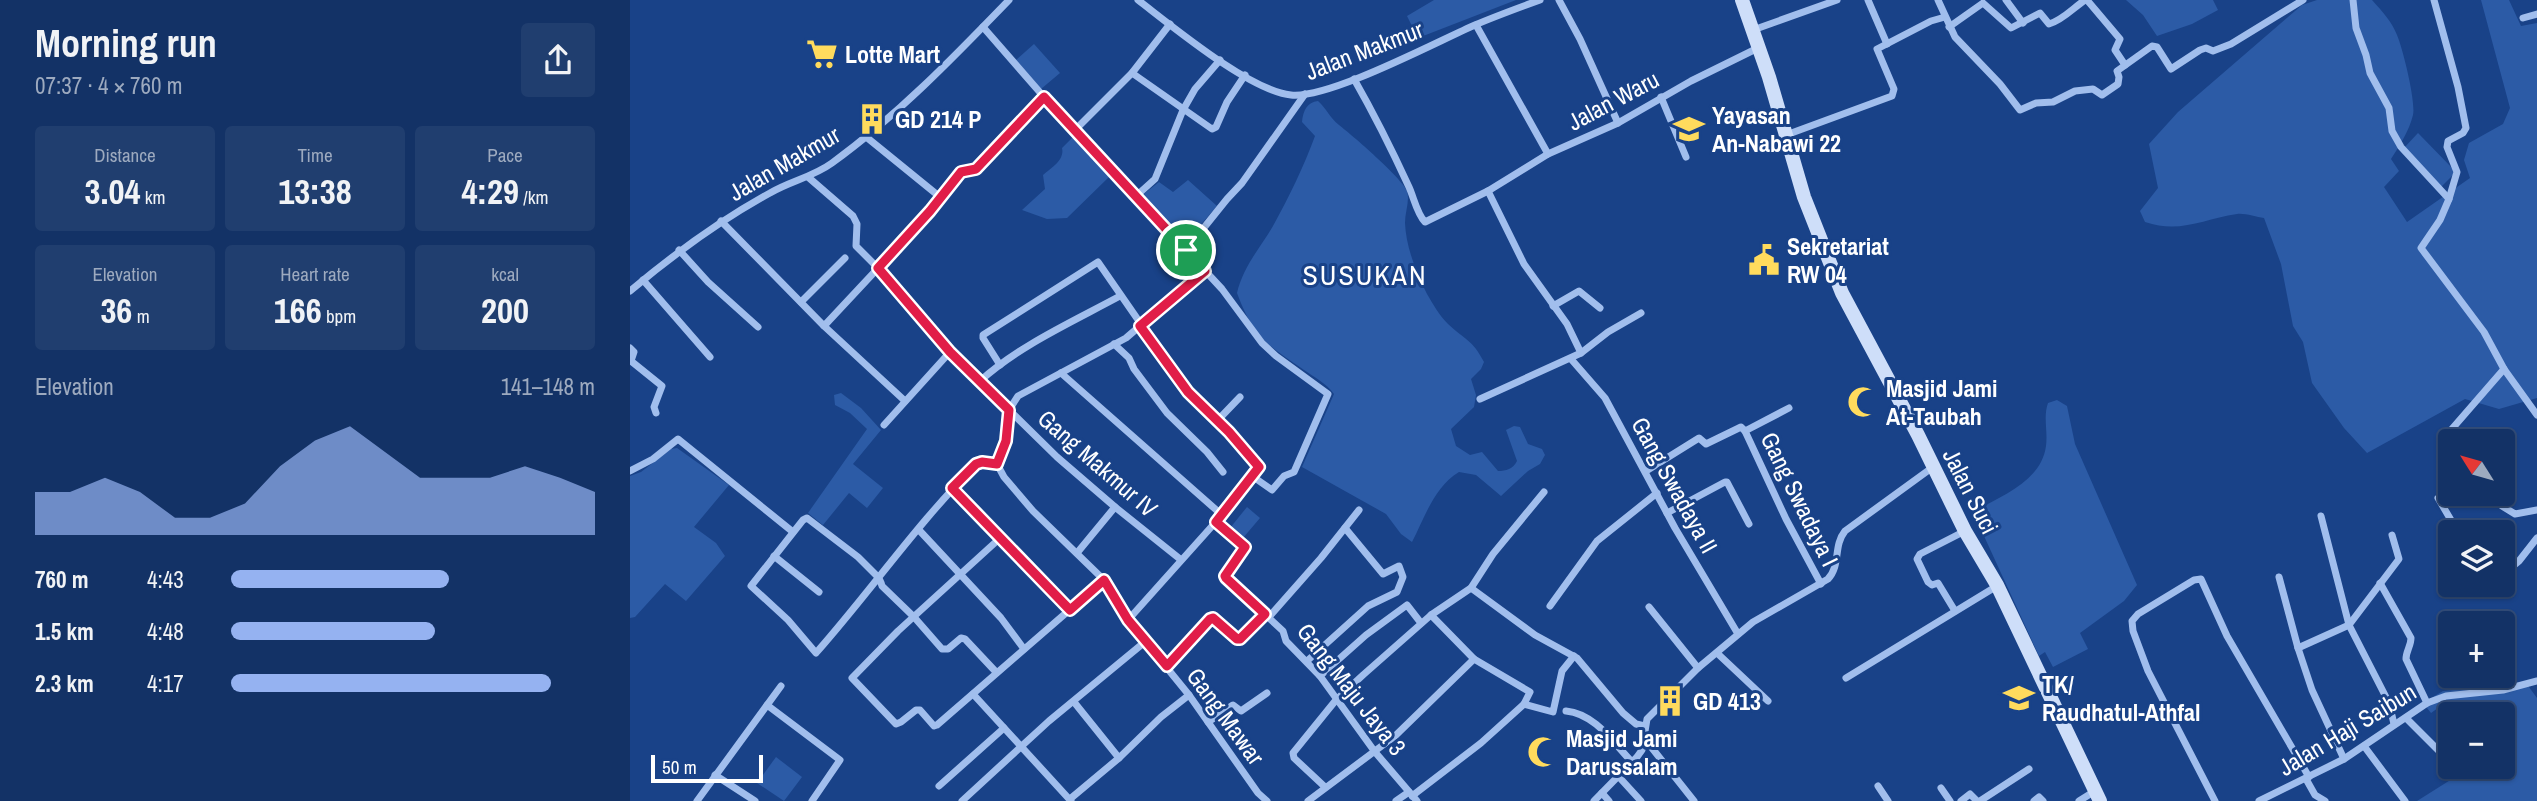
<!DOCTYPE html>
<html lang="en">
<head>
<meta charset="utf-8">
<style>
  body { margin:0; font-family:"Archivo Narrow",sans-serif; background:#203e6f; color:#f1f3f6; height:100vh; display:flex; flex-direction:column; font-size:26px; white-space:nowrap }
  * { box-sizing:border-box; margin:0 }
  p { font-size:23px; color:#9daabf }
  .icon { flex:none; width:38px; height:38px; fill:none; stroke:currentColor; stroke-width:2; stroke-linecap:round; stroke-linejoin:round }
  .map { position:relative; flex:1; overflow:hidden }
  .sheet { display:flex; flex-direction:column; background:#133266; width:630px }
  .sheet>* { flex:none }
  .needle { width:46px; rotate:307deg }
  .buttons { position:absolute; left:1808px; top:429px; display:grid; gap:14px }
  .buttons a { display:grid; place-items:center; width:77px; height:77px; border-radius:7px; background:#133266; box-shadow:0 2px 5px #0004,0 0 0 2px #324d7a; font-size:35px }
  .scale { position:absolute; left:21px; bottom:18px; width:112px; box-sizing:border-box; padding-left:7px; border:4px solid #fff; border-top:0; font-size:19px; line-height:24px; white-space:nowrap; color:#fff; -webkit-text-stroke:5px #194288; paint-order:stroke }
  .pin { position:absolute; display:grid; place-items:center; width:60px; height:60px; color:#fff; margin:-30px; border:4px solid #fff; border-radius:50%; box-shadow:0 2px 7px #0007 }
  .round { display:grid; place-items:center; flex:none; width:74px; height:74px; border-radius:7px; background:#203e6f }
  .headline { display:flex; align-items:center; justify-content:space-between; height:119px; padding:0 35px }
  h1 { font-size:38px; font-weight:700; line-height:52px }
  .stats { display:grid; grid-template-columns:repeat(3,1fr); gap:10px; height:119px; padding:7px 35px }
  .stats div { display:grid; align-content:center; border-radius:7px; background:#203e6f; text-align:center }
  .stats b { font-size:35px; font-weight:700 }
  .stats small { font-size:19px; font-weight:400 }
  .stats p { font-size:19px }
  .chart { height:196px; padding:14px 35px }
  .chart p { display:flex; justify-content:space-between }
  .chart svg { width:100%; height:126px; margin-top:7px; fill:#95b2f1; opacity:.7 }
  ul { padding:0 35px; list-style:none; font-size:23px }
  li { display:grid; grid-template-columns:112px 84px 1fr; align-items:center; height:52px }
  li i { height:18px; border-radius:9px; background:#95b2f1 }
  main { display:flex; flex:1; min-height:0 }
  .map>svg:first-child { display:block }
  .green { fill:#2c5ba6 }
  .lines { fill:none; stroke-linecap:round; stroke-linejoin:round }
  .street { stroke:#a1beed; stroke-width:7 }
  .secondary { stroke:#cedef9; stroke-width:14 }
  .route-casing { stroke:#fff; stroke-width:14 }
  .route { stroke:#e11d48; stroke-width:9 }
  .labels { text-anchor:middle; dominant-baseline:central; stroke-width:6; stroke-linejoin:round; paint-order:stroke }
  .street-label { font-size:24px; fill:#fff; stroke:#194288 }
  .poi-label { font-size:24px; font-weight:bold; fill:#fff; stroke:#194288; text-anchor:start }
  .quarter-label { font-size:28px; letter-spacing:2px; fill:#fff; stroke:#194288 }
</style>
</head>
<body>
<main>
<section class="sheet">
<div class="headline"><div><h1>Morning run</h1><p>07:37 · 4 × 760 m</p></div><a class="round"><svg class="icon" aria-label="share" viewBox="0 0 24 24"><path d="M12 15V3M7 8l5-5 5 5M5 13v7h14v-7"/></svg></a></div>
<div class="stats">
<div><p>Distance</p><b>3.04<small> km</small></b></div>
<div><p>Time</p><b>13:38</b></div>
<div><p>Pace</p><b>4:29<small> /km</small></b></div>
</div>
<div class="stats">
<div><p>Elevation</p><b>36<small> m</small></b></div>
<div><p>Heart rate</p><b>166<small> bpm</small></b></div>
<div><p>kcal</p><b>200</b></div>
</div>
<div class="chart"><p><span>Elevation</span>141–148 m</p>
<svg viewBox="0 0 160 44" preserveAspectRatio="none"><path d="M0 44V29L10 29L20 24L30 29L40 38L50 38L60 33L70 20L80 11L90 6L100 15L110 24L120 24L130 24L140 20L150 24L160 29V44z"/></svg>
</div>
<ul>
<li><b>760 m</b>4:43<i style="width:60%"></i></li>
<li><b>1.5 km</b>4:48<i style="width:56%"></i></li>
<li><b>2.3 km</b>4:17<i style="width:88%"></i></li>
</ul>
</section>
<div class="map">
<svg width="1907" height="801" viewBox="0 0 1907 801">
  <rect width="100%" height="100%" fill="#194288"/>
  <g class="green">
    <polygon points="804,0 886,0 788,38 777,16"/>
    <polygon points="1496,0 1583,0 1588,10 1562,24 1527,36 1513,15"/>
    <path d="M1687 0H1742C1752 11 1762 22 1767 35 1773 49 1786 102 1783 115 1779 131 1770 145 1761 159L1769 171 1754 187 1777 222 1840 178 1834 160 1839 143 1873 124 1880 108 1851 0H1879L1891 26 1907 23V398L1869 409 1835 399 1737 453 1714 428 1682 383 1673 342 1663 326 1651 264 1634 218C1626 217 1615 213 1607 214 1573 219 1550 234 1515 222L1510 211 1528 188 1519 144 1548 112 1672 5Z"/>
    <polygon points="404,44 430,73 411,89 386,60"/>
    <path d="M688 101C696 108 700 118 709 125 722 135 772 178 777 191 780 201 775 212 775 223 776 247 786 272 797 294 803 304 809 315 818 324 835 340 842 339 854 362L851 369 841 379 846 395 844 407 821 429 826 446 840 455 852 452 868 471C876 471 883 469 887 461L876 430 884 426 890 427 898 444 912 449 915 455 910 464 898 471 871 496 846 475 829 472C804 487 795 517 782 542L771 534 756 514 672 467 704 394C696 383 684 377 674 370 636 344 624 338 607 293 613 267 630 248 643 226 659 197 674 166 685 136L672 122C673 111 677 102 688 101Z"/>
    <polygon points="1788,133 1826,172 1811,187 1773,149"/>
    <path d="M442 138H445L479 177 437 218 417 219 392 210 415 189 413 175C421 168 435 160 432 148Z"/>
    <polygon points="558,180 587,206 554,244 510,197 529,182 543,192"/>
    <polygon points="211,393 231,408 251,430 223,464 253,488 237,508 219,493 193,525 178,513 237,429 220,413 205,405 204,395"/>
    <path d="M1427 400 1437 406 1445 444 1507 585 1494 601 1450 633 1458 649 1423 667 1415 652 1409 656 1343 512C1371 496 1411 482 1416 446 1418 431 1413 417 1418 403Z"/>
    <polygon points="47,448 99,485 64,527 86,543 95,556 56,601 35,584 5,617 0,618 0,476 11,472 41,449"/>
    <polygon points="617,507 630,518 613,538 600,528"/>
    <polygon points="1896,683 1907,698 1907,801 1787,801 1841,767 1872,766 1872,714 1820,714 1820,721 1808,708 1801,713 1793,703 1813,691"/>
    <polygon points="146,757 172,777 154,801 127,783"/>
  </g>
  <g class="lines">
    <g class="street">
      <path d="M508 0C542 26 620 91 661 95 699 99 806 42 845 25 866 16 888 8 910 0"/>
      <polyline points="929,0 950,39 988,123"/>
      <polyline points="1238,0 1257,44"/>
      <polyline points="1308,0 1325,37 1370,84 1390,110 1406,103 1423,102 1445,91 1463,89 1472,95 1488,84 1489,77 1487,71 1522,46 1527,47 1541,69 1570,50 1576,48 1583,51 1601,44 1673,0"/>
      <polyline points="1376,0 1393,23"/>
      <polyline points="1457,0 1490,39 1485,50 1495,65"/>
      <polyline points="1723,0 1726,28 1736,55 1740,73 1759,108 1762,131 1771,147 1819,199 1810,220 1791,248 1854,332 1874,369 1907,415"/>
      <polyline points="1804,0 1828,87 1836,128 1833,133 1818,141 1817,147 1827,172 1819,199"/>
      <polyline points="1893,18 1907,14"/>
      <polyline points="846,25 918,154"/>
      <polyline points="353,27 414,97 592,289 632,343 646,356 698,394 664,472 654,476 642,490 622,476"/>
      <path d="M1319 27 1353 3 1381 28 1410 13 1419 24C1433 20 1443 8 1455 0"/>
      <polyline points="1123,30 1207,0"/>
      <polyline points="502,73 582,129 586,127 597,102 615,75"/>
      <path d="M724 79C744 114 762 150 779 187 784 198 787 214 795 222L858 191 918 154 988 123 1061 81 1128 48"/>
      <polyline points="1031,97 1056,157"/>
      <polyline points="444,131 502,73 540,24"/>
      <polyline points="1156,135 1262,96 1264,89 1247,49 1301,21 1315,17"/>
      <polyline points="235,136 310,197"/>
      <polyline points="178,177 223,216 227,224 226,246 248,268 320,352"/>
      <polyline points="858,191 894,264 937,324 951,353"/>
      <polyline points="505,197 525,179 553,110 565,89 590,60"/>
      <polyline points="91,221 194,326 275,401"/>
      <polyline points="49,250 78,282 128,327"/>
      <polyline points="556,250 597,199 612,183 675,94"/>
      <polyline points="13,280 80,357"/>
      <path d="M0 291C44 254 89 221 140 193 160 181 183 177 202 163 268 115 323 58 379 0"/>
      <polyline points="171,302 215,258"/>
      <polyline points="923,306 949,291 970,308"/>
      <polyline points="194,326 265,250 331,172 346,169 414,97"/>
      <polyline points="484,344 499,358 504,369 537,413 577,452 593,472"/>
      <polyline points="0,348 4,352 1,361 32,386 24,407 26,413"/>
      <polyline points="941,359 975,398 1045,528 1108,634"/>
      <polyline points="370,365 353,338 353,335 468,262 558,392 599,432 629,467 592,515 498,620"/>
      <polyline points="431,373 592,515"/>
      <path d="M350 381C390 345 442 322 490 296"/>
      <polyline points="850,399 951,353 978,332 1011,313"/>
      <polyline points="587,421 610,397"/>
      <polyline points="254,425 320,352 427,457 485,507 550,559"/>
      <polyline points="1115,431 1156,519 1191,584"/>
      <polyline points="1827,441 1822,434 1821,430 1874,369"/>
      <polyline points="367,464 374,477 403,511 474,580 498,620 559,695 628,793 637,801"/>
      <polyline points="367,464 376,441 379,410 388,396 496,338 574,271"/>
      <polyline points="0,471 23,459 48,439 163,532"/>
      <polyline points="1016,471 1069,438 1076,444 1111,427 1115,431 1159,408"/>
      <polyline points="322,488 440,610"/>
      <polyline points="1862,494 1872,506 1885,514 1907,510"/>
      <polyline points="1808,498 1828,532"/>
      <polyline points="1037,513 1095,482 1097,482 1119,524"/>
      <polyline points="1691,516 1719,625 1759,703 1764,724"/>
      <polyline points="586,522 615,547 595,576 596,578 653,631 656,641 690,676 745,752 787,801"/>
      <polyline points="289,530 371,618 394,649"/>
      <polyline points="369,539 268,631 222,678 266,724 271,722 286,710 290,710 304,726 307,725 474,580"/>
      <polyline points="447,553 485,507"/>
      <polyline points="144,556 189,592"/>
      <polyline points="1872,575 1889,561 1907,538"/>
      <polyline points="1649,577 1668,648 1682,690 1714,759"/>
      <path d="M1750 583 1781 638C1781 646 1776 651 1776 659L1797 703"/>
      <polyline points="841,588 905,635 947,658 993,713 1006,724 1015,726"/>
      <polyline points="920,606 967,541 1027,493"/>
      <polyline points="1019,607 1068,668"/>
      <polyline points="1325,611 1308,583 1302,585 1298,582 1287,559 1290,554 1335,531"/>
      <polyline points="639,617 691,558 729,510"/>
      <polyline points="1668,648 1719,625 1769,559 1762,535"/>
      <polyline points="1087,653 1138,701"/>
      <polyline points="844,659 900,692 894,704"/>
      <polyline points="677,661 738,606 767,592 773,577 769,566 753,574 715,528"/>
      <polyline points="536,666 580,619 583,618 607,639 610,639 635,614"/>
      <path d="M366 672 335 639 331 638 318 649H312L284 617 252 586C251 582 250 579 247 576L228 557 177 518 173 520 121 586 158 620 186 653C241 591 288 522 347 464L352 462 367 464"/>
      <polyline points="690,676 736,635 777,605 791,623"/>
      <polyline points="1216,678 1367,586"/>
      <polyline points="343,694 441,801"/>
      <polyline points="444,702 489,758"/>
      <polyline points="137,705 210,760 182,801"/>
      <path d="M936 711C966 714 984 744 1003 763"/>
      <polyline points="1776,718 1809,751 1820,766"/>
      <polyline points="578,722 603,705 611,711 637,693"/>
      <polyline points="1014,738 1064,801"/>
      <polyline points="1734,746 1775,801"/>
      <polyline points="85,775 125,801"/>
      <polyline points="989,777 1011,801"/>
      <polyline points="1676,779 1685,795 1695,801"/>
      <polyline points="309,786 374,728"/>
      <polyline points="1248,786 1258,801"/>
      <polyline points="695,787 664,758 663,753 706,700 733,675 801,615 841,588 863,554 914,492"/>
      <polyline points="1311,788 1320,801"/>
      <polyline points="972,793 979,801"/>
      <polyline points="782,796 851,743 894,704 923,712 932,671 944,656"/>
      <polyline points="440,799 489,758 531,717 559,695"/>
      <polyline points="67,801 151,686"/>
      <polyline points="332,801 419,721 516,641"/>
      <polyline points="678,801 765,736 844,659 801,615"/>
      <polyline points="766,801 779,792"/>
      <path d="M964 801 1007 757 1012 750 1017 719 1068 668 1123 622 1198 579C1211 565 1203 546 1215 531L1303 467"/>
      <polyline points="1331,801 1340,794 1347,801"/>
      <polyline points="1350,801 1399,769"/>
      <polyline points="1404,801 1409,797 1413,801"/>
      <polyline points="1449,801 1465,791"/>
      <polyline points="1585,801 1518,671 1503,631 1502,621 1508,614 1564,580 1571,579 1597,636 1679,777"/>
      <polyline points="1629,801 1714,759 1797,703 1816,696 1873,690 1907,681"/>
    </g>
    <polyline class="secondary" points="1112,0 1139,77 1174,197 1212,293 1288,435 1335,531 1367,585 1470,801"/>
  </g>
  <g class="lines">
    <defs>
      <polygon id="route" points="414,97 575,271 510,326 558,392 599,432 629,467 586,522 615,547 595,576 596,578 635,614 610,639 607,639 583,618 580,619 537,666 498,620 474,580 440,610 322,488 346,464 352,462 367,464 376,441 379,410 320,352 248,268 300,211 331,172 346,169"/>
    </defs>
    <use href="#route" class="route-casing"/>
    <use href="#route" class="route"/>
  </g>
  <defs>
    <symbol id="supermarket-bare" viewBox="-9 -9 18 18"><path d="M-6-5.5h2.5l.6 2H6L4.5 2H-2.5L-4.4-4H-6ZM-1.5 3.2a1.3 1.3 0 1 0 .1 0ZM3 3.2a1.3 1.3 0 1 0 .1 0Z" fill="#ffdb5d" stroke="#194288" stroke-width="2.5" paint-order="stroke"/></symbol>
    <symbol id="building-bare" viewBox="-9 -9 18 18"><path d="M-4-6H4V6H1V3H-1V6H-4ZM-2.5-4.3h1.7v1.8h-1.7ZM.8-4.3h1.7v1.8H.8ZM-2.5-1h1.7V.8h-1.7ZM.8-1h1.7V.8H.8Z" fill="#ffdb5d" stroke="#194288" stroke-width="2.5" paint-order="stroke"/></symbol>
    <symbol id="school-bare" viewBox="-9 -9 18 18"><path d="M0-5L7-2L0 1L-7-2ZM-4 1L0 2.5L4 1V4Q0 6-4 4Z" fill="#ffdb5d" stroke="#194288" stroke-width="2.5" paint-order="stroke"/></symbol>
    <symbol id="civic-bare" viewBox="-9 -9 18 18"><path d="M-.6-6.5H3V-4.5H.6V-3L4-1V1h2V6H-6V1h2V-1L-.6-3ZM-1.2 2.5V6h2.4V2.5Z" fill="#ffdb5d" stroke="#194288" stroke-width="2.5" paint-order="stroke"/></symbol>
    <symbol id="mosque-bare" viewBox="-9 -9 18 18"><path d="M3.5-4.9A6 6 0 1 0 3.5 4.9A5 5 0 1 1 3.5-4.9Z" fill="#ffdb5d" stroke="#194288" stroke-width="2.5" paint-order="stroke"/></symbol>
  </defs>
  <g fill-rule="evenodd">
    <use href="#supermarket-bare" x="170" y="32" width="44" height="44"/>
    <use href="#building-bare" x="220" y="97" width="44" height="44"/>
    <use href="#school-bare" x="1037" y="107" width="44" height="44"/>
    <use href="#civic-bare" x="1112" y="238" width="44" height="44"/>
    <use href="#mosque-bare" x="1211" y="380" width="44" height="44"/>
    <use href="#school-bare" x="1367" y="676" width="44" height="44"/>
    <use href="#building-bare" x="1018" y="679" width="44" height="44"/>
    <use href="#mosque-bare" x="891" y="730" width="44" height="44"/>
  </g>
  <g class="labels">
    <g class="street-label">
      <text transform="translate(734 50) rotate(-21)">Jalan Makmur</text>
      <text transform="translate(983 100) rotate(-28)">Jalan Waru</text>
      <text transform="translate(154 163) rotate(-30)">Jalan Makmur</text>
      <text transform="translate(468 463) rotate(41)">Gang Makmur IV</text>
      <text transform="translate(1045 485) rotate(61)">Gang Swadaya II</text>
      <text transform="translate(1341 491) rotate(63)">Jalan Suci</text>
      <text transform="translate(1170 499) rotate(64)">Gang Swadaya I</text>
      <text transform="translate(722 689) rotate(52)">Gang Maju Jaya 3</text>
      <text transform="translate(596 716) rotate(54)">Gang Mawar</text>
      <text transform="translate(1717 729) rotate(-31)">Jalan Haji Saibun</text>
    </g>
    <g class="poi-label">
      <text x="215" y="54">Lotte Mart</text>
      <text x="1082" y="115">Yayasan<tspan x="1082" dy="28">An-Nabawi 22</tspan></text>
      <text x="265" y="119">GD 214 P</text>
      <text x="1157" y="246">Sekretariat<tspan x="1157" dy="28">RW 04</tspan></text>
      <text x="1256" y="388">Masjid Jami<tspan x="1256" dy="28">At-Taubah</tspan></text>
      <text x="1412" y="684">TK/<tspan x="1412" dy="28">Raudhatul-Athfal</tspan></text>
      <text x="1063" y="701">GD 413</text>
      <text x="936" y="738">Masjid Jami<tspan x="936" dy="28">Darussalam</tspan></text>
    </g>
    <g class="quarter-label">
      <text x="735" y="275">SUSUKAN</text>
    </g>
  </g>
</svg>
<div class="buttons">
<a><svg class="needle" viewBox="-14 -14 28 28"><path d="M0-13l5 13h-10z" fill="#e53935"/><path d="M0 13l5-13h-10z" fill="#9daabf"/></svg></a>
<a><svg class="icon" aria-label="layers" viewBox="0 0 24 24"><path d="M12 4l9 5-9 5-9-5zM3 14l9 5 9-5"/></svg></a>
<a>+</a>
<a>−</a>
</div>
<div class="scale">50 m</div>
<div class="pin" style="left:556px;top:250px;background:#1e9e55"><svg class="icon" aria-label="arrive" viewBox="0 0 24 24"><path d="M6 21V4h12l-3 4 3 4H6"/></svg></div>
</div>
</main>
</body>
</html>
